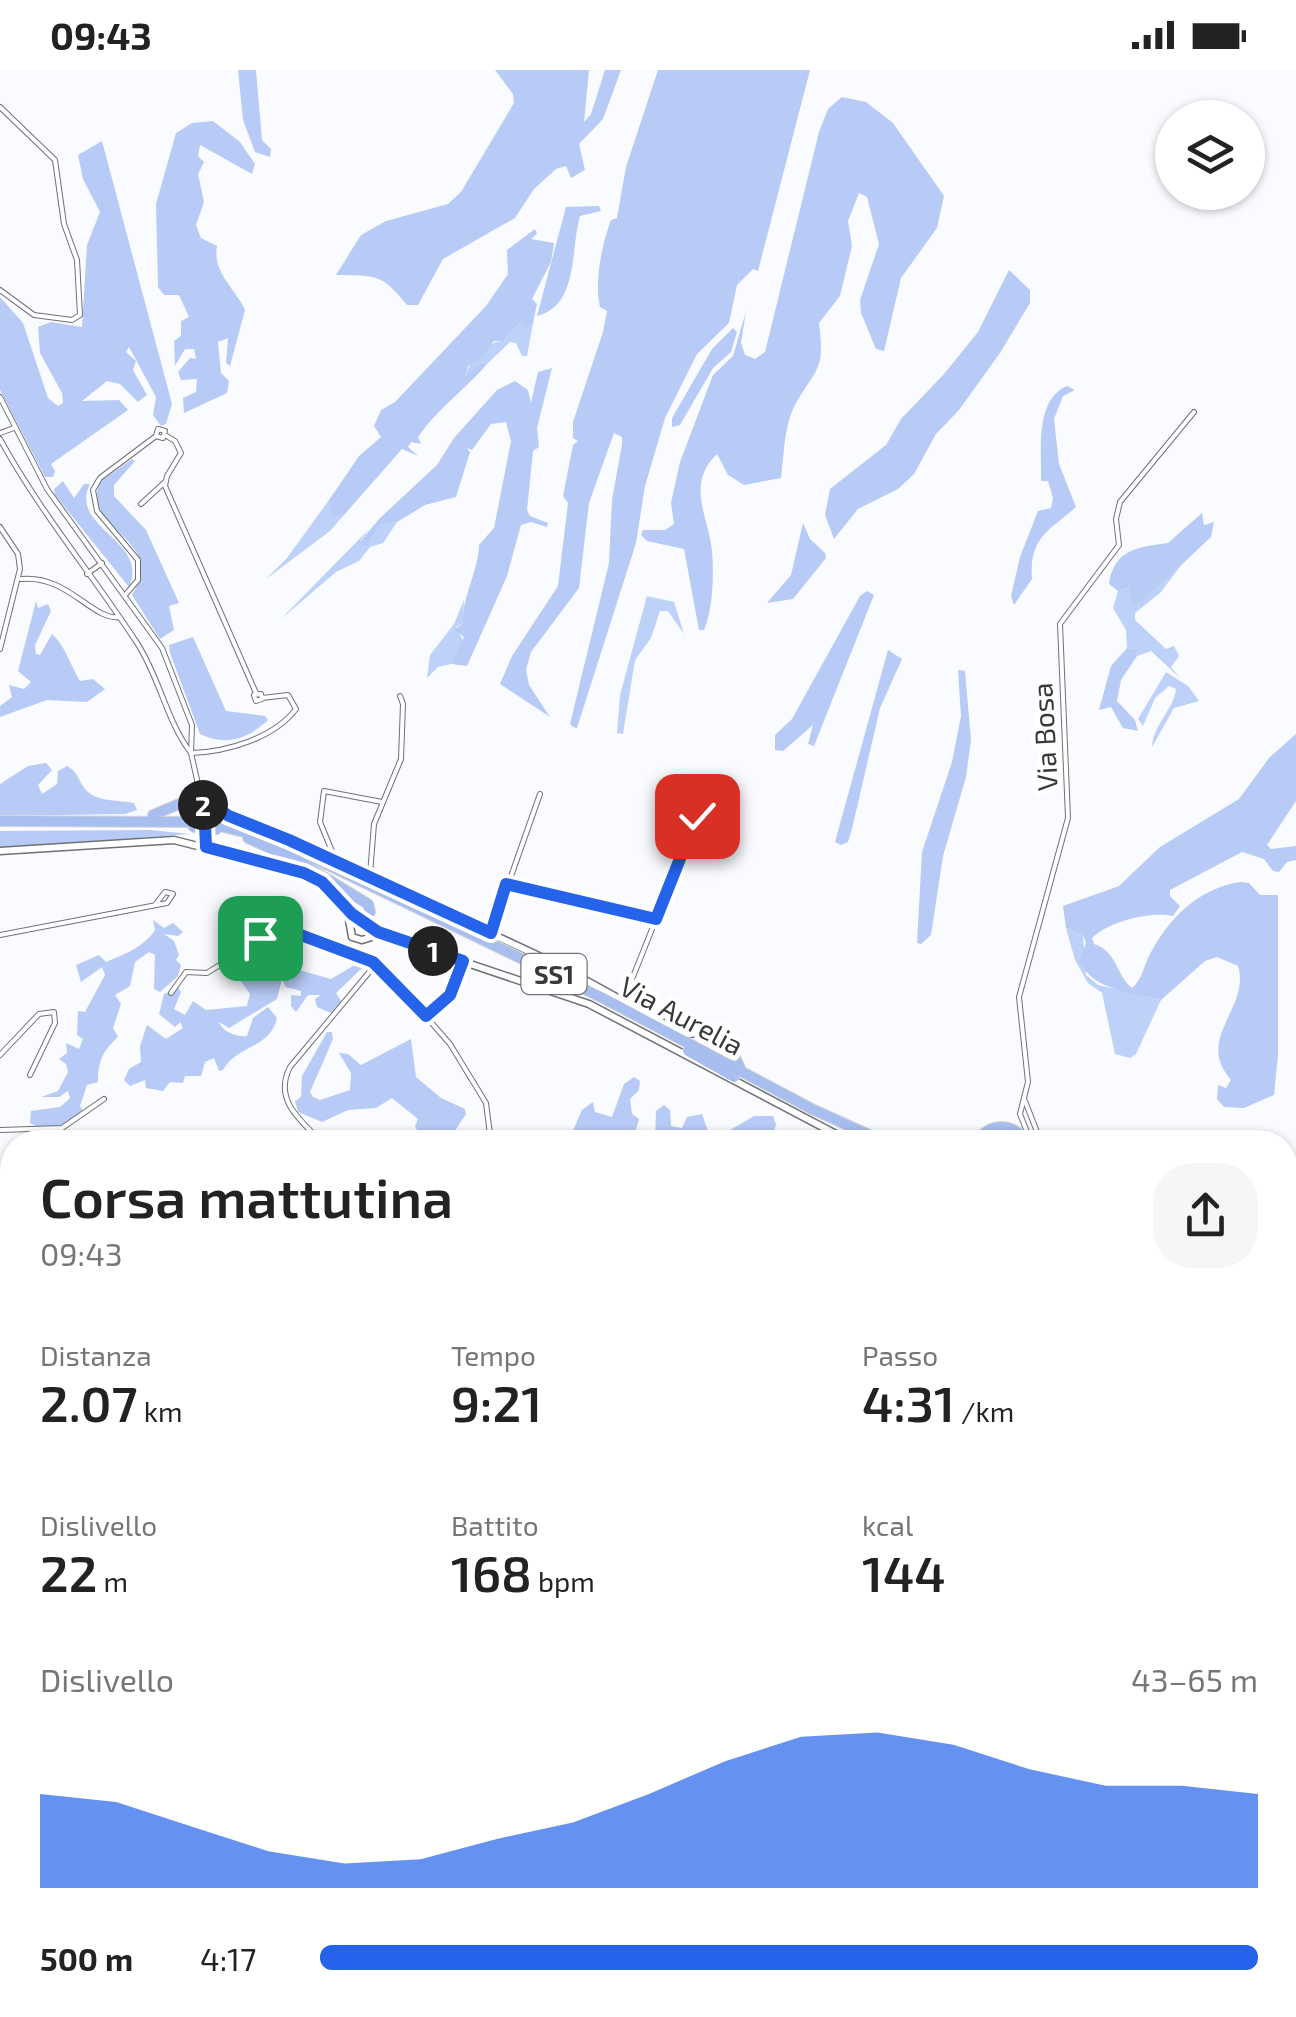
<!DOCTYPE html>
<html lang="it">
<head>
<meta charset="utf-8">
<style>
  body { margin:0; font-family:"Exo 2",sans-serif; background:#f6f6f6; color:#222; height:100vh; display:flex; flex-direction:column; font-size:38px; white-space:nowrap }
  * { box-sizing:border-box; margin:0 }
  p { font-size:32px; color:#767676 }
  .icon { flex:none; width:55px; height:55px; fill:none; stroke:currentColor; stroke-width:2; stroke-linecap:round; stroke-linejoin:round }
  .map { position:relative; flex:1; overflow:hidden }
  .sheet { position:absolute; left:0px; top:1060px; width:1298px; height:888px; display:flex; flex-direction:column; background:#fff; border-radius:40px 40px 0 0; box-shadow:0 2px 8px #0004 }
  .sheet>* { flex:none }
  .buttons { position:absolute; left:1155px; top:30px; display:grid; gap:20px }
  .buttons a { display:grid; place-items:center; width:110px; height:110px; border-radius:50%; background:#fff; box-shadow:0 2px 8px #0004; font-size:50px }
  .pin { position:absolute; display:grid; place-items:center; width:85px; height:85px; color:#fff; margin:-42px; border-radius:20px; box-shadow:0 5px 15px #0006 }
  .km { position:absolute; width:50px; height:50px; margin:-25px; border-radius:50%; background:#222; color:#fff; font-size:28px; line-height:50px; text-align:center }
  .round { display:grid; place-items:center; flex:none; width:105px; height:105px; border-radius:40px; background:#f6f6f6 }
  .summary { display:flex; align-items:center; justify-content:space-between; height:170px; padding:0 40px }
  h1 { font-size:55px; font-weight:600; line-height:75px }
  .figures { display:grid; grid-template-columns:repeat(3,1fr); gap:15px; height:170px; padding:10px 40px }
  .figures div { display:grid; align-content:center }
  .figures b { font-size:50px; font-weight:600 }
  .figures small { font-size:28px; font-weight:400 }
  .figures p { font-size:28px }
  .chart { height:280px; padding:20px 40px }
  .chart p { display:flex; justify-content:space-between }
  .chart svg { width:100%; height:180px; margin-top:10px; fill:#2563eb; opacity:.7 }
  ul { padding:0 40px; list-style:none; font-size:32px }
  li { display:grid; grid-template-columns:160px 120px 1fr; align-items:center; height:75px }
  li i { height:25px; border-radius:12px; background:#2563eb }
  .status { display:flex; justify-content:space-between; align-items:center; height:70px; padding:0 50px; background:#fff; direction:ltr }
  .status svg { height:28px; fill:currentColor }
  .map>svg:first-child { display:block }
  .green { fill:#bed1f9 }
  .forest { fill:#b7cbf6 }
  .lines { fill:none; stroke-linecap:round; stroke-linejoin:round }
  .stream { stroke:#8aaaee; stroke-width:2.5 }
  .minor-casing { stroke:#6f7175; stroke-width:6 }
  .tertiary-casing { stroke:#6f7175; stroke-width:9 }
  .trunk-casing { stroke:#d7d7d8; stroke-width:12 }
  .minor { stroke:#fff; stroke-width:4 }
  .tertiary { stroke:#fff; stroke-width:6 }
  .trunk { stroke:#a8beee; stroke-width:10 }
  .trunk-bridge-casing { stroke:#d7d7d8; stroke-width:12; stroke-linecap:butt }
  .trunk-bridge { stroke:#a8beee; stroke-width:10 }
  .route-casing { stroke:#fff; stroke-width:20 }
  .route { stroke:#2563eb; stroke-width:12 }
  .labels { text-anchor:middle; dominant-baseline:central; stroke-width:10; stroke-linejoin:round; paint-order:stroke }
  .shield { fill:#fff; stroke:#737475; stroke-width:2.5 }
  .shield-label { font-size:25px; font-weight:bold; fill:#37383a }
  .street-label { font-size:28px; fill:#37383a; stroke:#fff }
</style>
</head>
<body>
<div class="status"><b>09:43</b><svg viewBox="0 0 49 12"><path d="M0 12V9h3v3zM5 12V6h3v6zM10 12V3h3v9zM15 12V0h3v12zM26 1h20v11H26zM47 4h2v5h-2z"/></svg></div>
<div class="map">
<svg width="1296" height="1947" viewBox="0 0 1296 1947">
  <rect width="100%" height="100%" fill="#f9fbff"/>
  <g class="green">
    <path d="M520 252 533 253 527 286H522L516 273 510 272 487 294 466 306C468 291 488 270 504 271Z"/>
    <polygon points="329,430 333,445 344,445 330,461 266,509 287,488"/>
    <polygon points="397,452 383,473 370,477 359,491 336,502 281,549 369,459 360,471 368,476 380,455"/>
    <polygon points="1182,494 1160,523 1135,543 1135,550 1166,579 1174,576 1179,586 1171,597 1180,608 1151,581 1137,586 1135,579 1127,578 1126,560 1113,538 1118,521 1128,518 1130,524 1145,529"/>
    <polygon points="647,526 674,532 684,564 668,541 660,541 651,568 635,590 623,664 617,663 620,625"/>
    <polygon points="464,530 463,553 456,557 464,572 451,594 438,597 427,608 430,585 454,554"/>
    <path d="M1166 602 1188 616 1199 631 1174 638 1152 677C1153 655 1174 639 1176 619L1169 616 1155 628 1143 656 1138 649Z"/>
    <polygon points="1066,858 1083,865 1086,905 1098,915 1161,930 1136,984 1130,988 1115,984 1102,923 1088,913 1075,890"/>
    <path d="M1296 1636 1292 1724 1296 1751C1277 1738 1285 1670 1285 1646Z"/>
  </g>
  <g class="forest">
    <polygon points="238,0 256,0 262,70 271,79 270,87 255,82 243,50"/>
    <path d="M495 0H589L584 52 591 44 605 0H621L603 49 579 74 585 100 571 108 566 96 556 99 534 119 515 148 443 189 418 235H407C381 203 377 206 336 205L361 165 386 151 448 134 461 122 514 33 513 24Z"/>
    <path d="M658 0H810L758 201 753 199 737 215 729 253 697 284 665 348 645 416 636 473 577 658 573 657 570 654 609 493 612 430 622 374V367L614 363 589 433 579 518 531 582 526 600 529 615 550 647 500 614 512 586 558 516 568 433 563 426 573 375 578 371 573 368V352L603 262 607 241 600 237C594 212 602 174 611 150L617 148 626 97Z"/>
    <path d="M842 27 866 32 893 53 944 126 937 158 901 208 884 281 876 279 861 243 860 230 879 174 867 127 859 123 848 151 852 176 840 226 819 253C825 302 817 296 795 335 784 355 784 386 781 408L744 415 728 405 717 384C685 414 709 448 712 481 714 504 713 539 704 560H699L684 479 647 471 641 465 643 460H665L674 454 671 433 680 392 713 305 733 286 746 241 741 273 745 285 755 289 765 282 819 62 828 39Z"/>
    <path d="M213 51 240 72 255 94 252 104 200 75 198 86 204 92 198 104 204 132 196 155 201 168 217 176C212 203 236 219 245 240L230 296 226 293 228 268 218 272 221 303 229 311 227 323 184 343 183 328 196 322 197 309 181 310 178 302 190 288 196 289 194 279H185L175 296 174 271 181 266V251L189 247 179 225H164L158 217 156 134 176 63 192 53Z"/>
    <polygon points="102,71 172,334 166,354 161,356 153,345 156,327 129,277 126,282 136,291 133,300 147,325 138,332 120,314 107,311 82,331 119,330 128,340 51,394 55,401 53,407 45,407 0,320 0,227 23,253 48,328 58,336 63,333 62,323 40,283 38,257 51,252 82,257 87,175 100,142 83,109 78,85"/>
    <path d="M599 136 601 141 580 146C570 181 579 235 537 246L566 137Z"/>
    <path d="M535 159 537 164 531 169 554 173 551 192 532 229 537 234 533 253 526 257 520 252 504 271H494L479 290 468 296 466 306 479 294H487C464 321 438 338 418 367L421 374 411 372 408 377 418 386 402 379 344 445H332L329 430 359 386 381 367 374 356 381 340 395 332 486 236 508 204 507 180Z"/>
    <polygon points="1009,200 1030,220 1030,233 1000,283 959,340 936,364 914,404 898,419 858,439 834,469 825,445 830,419 886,375 901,349 944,304 978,262"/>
    <polygon points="733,258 737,262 731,282 713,298 680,355 672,357 672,348 712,279"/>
    <path d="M552 298 537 358 539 377 533 381 527 440 530 446 548 453 547 457 531 452 521 455 507 506 467 596 451 594 464 567 454 560 463 553C462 526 478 503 479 475L494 458 511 371 506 352 491 354 472 380 467 378 470 382 456 427 425 435 397 452 380 455 368 476 358 474 380 448 437 395 454 368 497 320 515 311 528 320 531 333 538 302Z"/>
    <path d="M1067 316 1075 320 1063 326 1054 349 1059 394 1076 437C1049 461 1029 467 1032 509L1014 535 1011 526 1020 487 1038 441 1051 438 1053 428 1048 411H1041C1042 382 1034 330 1067 316Z"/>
    <path d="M132 389 135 391 114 415V426L146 460 179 533 169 536 174 560 160 569 132 525C160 480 116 469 96 435L98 413Z"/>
    <path d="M63 411 74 428 84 414H90C68 458 150 470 129 517L55 425 54 419Z"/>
    <path d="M1202 443 1204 455 1214 452 1211 467 1145 529 1133 535 1128 518 1118 521 1109 514C1114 478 1140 477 1168 473Z"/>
    <polygon points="803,453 810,469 825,483 826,488 793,529 767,533 791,505"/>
    <polygon points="867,521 874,525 814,676 808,674 813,655 783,681 775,680 775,665 792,649 860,526"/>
    <path d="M36 531 38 538 48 534 51 541 35 575 36 584 40 585 52 564C66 577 70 595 80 611L93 609 105 619 87 632 47 630 0 647V636L12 627 9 615 24 619 31 612 18 601Z"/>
    <path d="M193 567 226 641 265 646 268 650C247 670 226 676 200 664L170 583 169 575Z"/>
    <polygon points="1127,578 1135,579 1137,586 1121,610 1117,631 1135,650 1138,661 1123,658 1111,637 1099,640 1111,596"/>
    <polygon points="888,580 902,589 880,638 852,759 848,772 841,775 835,772"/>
    <polygon points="958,600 965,601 971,670 966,707 943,786 931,865 921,874 917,873 922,782 952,692 961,646"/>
    <path d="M1296 664V731L1267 775 1271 779 1296 776V790L1287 792 1279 802 1273 801 1264 789 1242 782 1170 820V826L1180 836 1173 846C1151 841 1109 851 1092 868L1094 874C1117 881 1116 905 1132 918 1142 910 1144 895 1150 884 1170 847 1198 819 1240 812L1249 813 1260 825H1278V985L1274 1025 1244 1038 1224 1037 1217 1029 1218 1015 1226 1018 1231 1010C1194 968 1251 938 1238 896L1217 887 1205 891 1161 930C1130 922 1094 921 1079 891L1086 873 1083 865 1066 858 1063 836 1119 816 1160 777 1239 729 1269 688Z"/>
    <path d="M46 693 52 700 38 715 42 724 57 714 58 701 67 696C79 702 78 712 87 721 97 732 120 730 134 733L137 740 125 744 0 746V714L28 696Z"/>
    <polygon points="151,760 190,764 0,778 0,761"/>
    <path d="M153 850 164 858 173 853 183 862 178 866 164 864 174 871 179 885 176 890 181 895 178 906 160 922 154 919 155 885 149 882 135 892 130 916 115 925 121 934 113 958 118 967C103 981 98 990 98 1012L87 1015 80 1036 84 1042C66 1053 50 1065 30 1053L31 1041 60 1037 70 1028 68 1021 59 1027H41L58 1021 68 1002 66 994 59 989 67 983 66 973 79 979 83 969 77 965 78 941 85 942 105 905 102 897 81 912 76 895 99 885 106 892C125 884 144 877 155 860Z"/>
    <path d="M280 860 302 867 283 885 288 893 299 889V900L331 909 363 890V897L336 923 341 931 331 943 317 937 315 929 321 925H308L296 942 291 936V925L301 926V921L286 917 282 909 277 929 229 958 219 952C222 962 237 967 247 966L253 948 268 937 277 948C270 979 237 975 223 1000L219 1001 214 988 205 992 201 1006H185L183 1013 170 1012 163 1021 146 1018 145 1010 130 1016 124 1010 129 999 141 992 140 976 147 955 166 969 183 958 180 952 175 957 159 944 164 924 178 917 181 922 174 939 185 945 193 931 206 940 247 936 250 924 236 904 242 899 251 909C265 906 267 894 272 884L279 880 278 875 265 872V867Z"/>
    <polygon points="327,962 332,962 333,969 310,1022 313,1027 320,1030 350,1020 351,1003 339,983 348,984 361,995 411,969 416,1007 441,1028 465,1039 466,1044 448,1071 423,1072 415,1056 418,1049 392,1028 376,1038 348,1040 322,1052 298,1042 295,1031 301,1027 302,1006"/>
    <polygon points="634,1007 640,1011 639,1020 630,1029 632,1044 639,1049 636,1060 621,1072 568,1072 582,1040 593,1032 595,1042 612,1047 624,1014"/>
    <polygon points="664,1035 670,1040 671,1056 682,1058 687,1047 702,1044 708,1061 720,1066 754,1046 773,1046 776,1055 773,1063 753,1060 729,1072 655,1072 656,1041"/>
  </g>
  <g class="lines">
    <g class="stream">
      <polyline points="0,1196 12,1209"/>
      <polyline points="469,1935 471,1947"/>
    </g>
    <defs>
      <g id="minor">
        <polyline points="0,37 55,90 64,154 77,190 80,245 72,250 34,245 0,220"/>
        <polyline points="0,327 47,419 162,578 192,655 191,683 200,723"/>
        <polygon points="158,359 165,361 163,368 156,366"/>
        <polyline points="0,363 14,358"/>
        <polyline points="165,365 175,371 181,383 167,406 165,416 256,623"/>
        <path d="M0 369C40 442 92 504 137 573 160 608 166 650 191 683 227 682 274 668 296 639L288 625 262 628"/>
        <polyline points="141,434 165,412"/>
        <polyline points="0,457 18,484 20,499 0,579"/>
        <polyline points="87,504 102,493"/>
        <path d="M21 509C67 504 93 551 119 547"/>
        <polyline points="126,524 138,510 138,490 97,441 93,420 100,408 156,366"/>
        <polygon points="261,624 262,629 256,631 254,625"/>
        <polyline points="336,791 320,752 324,721 382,732"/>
        <polyline points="370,804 374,754 401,689 403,634 400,626"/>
        <polyline points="507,814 656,849"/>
        <polyline points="491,863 540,724"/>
        <polyline points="0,865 167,833 173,824 165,822 155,835"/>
        <polyline points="171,923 186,902 207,903 277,859 361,886 389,904 450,974 486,1033 491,1072"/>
        <polyline points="623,932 697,746"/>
        <polyline points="427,946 450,925 462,894"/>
        <polyline points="0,985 39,944 54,942 55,953 30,1005"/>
        <polyline points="1025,1031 1041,1072"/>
        <polyline points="0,1060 62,1058 104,1029"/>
        <path d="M322 1072C301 1051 273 1030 290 997L376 894"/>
        <polyline points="1031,1072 1020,1044 1028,1012 1019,927 1068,748 1060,554 1119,475 1116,449 1120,432 1194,342"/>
        <polyline points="1285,1292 1296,1290"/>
        <polyline points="585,1935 591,1947"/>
        <polyline points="704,1935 708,1947"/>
        <polyline points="806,1935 808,1947"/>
        <polyline points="1082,1935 1083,1947"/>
        <polyline points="1182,1935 1222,1947"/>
        <polyline points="1231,1947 1235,1935"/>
      </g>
      <g id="tertiary">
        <polyline points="203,730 232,748 306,777 556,894 683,964 717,962 726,968"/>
        <polyline points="203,731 206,777"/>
        <polyline points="0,781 174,770 304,803 330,819 358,849"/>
        <polyline points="348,844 352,867 362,870 378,865"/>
        <polyline points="370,856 387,866 589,934 851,1072"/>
        <polyline points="1285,1127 1296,1120"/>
        <polyline points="977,1935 983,1947"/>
      </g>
      <g id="trunk">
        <polyline points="153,745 191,729 203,730"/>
        <polyline points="0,751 193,752"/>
        <polyline points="215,755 265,767 324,793 603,928 812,1039 885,1072"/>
        <polyline points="248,768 298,791 368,834 370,842 362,849"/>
        <polyline points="726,968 740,998"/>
        <polyline points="688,981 734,1007"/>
        <path d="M977 1072C990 1052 1013 1052 1026 1072"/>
        <polyline points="1285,1108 1296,1098"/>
        <polyline points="1285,1121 1296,1110"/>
      </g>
    </defs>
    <use href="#minor" class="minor-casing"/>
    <use href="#tertiary" class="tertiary-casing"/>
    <use href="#trunk" class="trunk-casing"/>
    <use href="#minor" class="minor"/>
    <use href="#tertiary" class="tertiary"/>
    <use href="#trunk" class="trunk"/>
    <defs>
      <polyline id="trunk-bridge" points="193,757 216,760"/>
    </defs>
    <use href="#trunk-bridge" class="trunk-bridge-casing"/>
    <use href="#trunk-bridge" class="trunk-bridge"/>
  </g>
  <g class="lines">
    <defs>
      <polyline id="route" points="260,868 282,858 373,892 426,946 450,925 463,891 378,862 352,844 322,812 304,803 206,777 204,730 229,746 289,770 491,863 506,814 656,849 697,746"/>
    </defs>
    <use href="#route" class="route-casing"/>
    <use href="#route" class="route"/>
  </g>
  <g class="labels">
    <rect class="shield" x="521.5" y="884" width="65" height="40" rx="8"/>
    <g class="shield-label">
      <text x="554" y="904">SS1</text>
    </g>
    <g class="street-label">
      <text transform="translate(1044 667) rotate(-93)">Via Bosa</text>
      <text transform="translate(682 945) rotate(28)">Via Aurelia</text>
    </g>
  </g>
</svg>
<div class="buttons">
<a><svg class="icon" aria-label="layers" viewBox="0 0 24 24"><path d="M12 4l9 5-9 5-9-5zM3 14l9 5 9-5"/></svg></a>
</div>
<div class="pin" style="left:260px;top:868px;background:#1e9e55"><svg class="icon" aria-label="arrive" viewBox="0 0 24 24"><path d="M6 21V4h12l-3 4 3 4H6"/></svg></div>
<div class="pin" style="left:697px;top:746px;background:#d93025"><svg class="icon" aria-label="check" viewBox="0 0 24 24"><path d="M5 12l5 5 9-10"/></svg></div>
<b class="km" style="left:433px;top:881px">1</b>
<b class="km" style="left:203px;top:735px">2</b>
<section class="sheet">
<div class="summary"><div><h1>Corsa mattutina</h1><p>09:43</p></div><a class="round"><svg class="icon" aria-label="share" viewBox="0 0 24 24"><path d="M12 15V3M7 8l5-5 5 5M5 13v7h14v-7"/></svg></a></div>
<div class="figures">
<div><p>Distanza</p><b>2.07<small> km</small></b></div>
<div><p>Tempo</p><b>9:21</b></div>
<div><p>Passo</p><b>4:31<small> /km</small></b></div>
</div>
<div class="figures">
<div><p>Dislivello</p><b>22<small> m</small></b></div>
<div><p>Battito</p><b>168<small> bpm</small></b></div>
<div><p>kcal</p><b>144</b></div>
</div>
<div class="chart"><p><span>Dislivello</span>43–65 m</p>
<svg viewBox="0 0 160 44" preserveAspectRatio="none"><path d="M0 44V21L10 23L20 29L30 35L40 38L50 37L60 32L70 28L80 21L90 13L100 7L110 6L120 9L130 15L140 19L150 19L160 21V44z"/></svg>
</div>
<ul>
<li><b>500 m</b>4:17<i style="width:100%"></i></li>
</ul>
</section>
</div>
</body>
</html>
